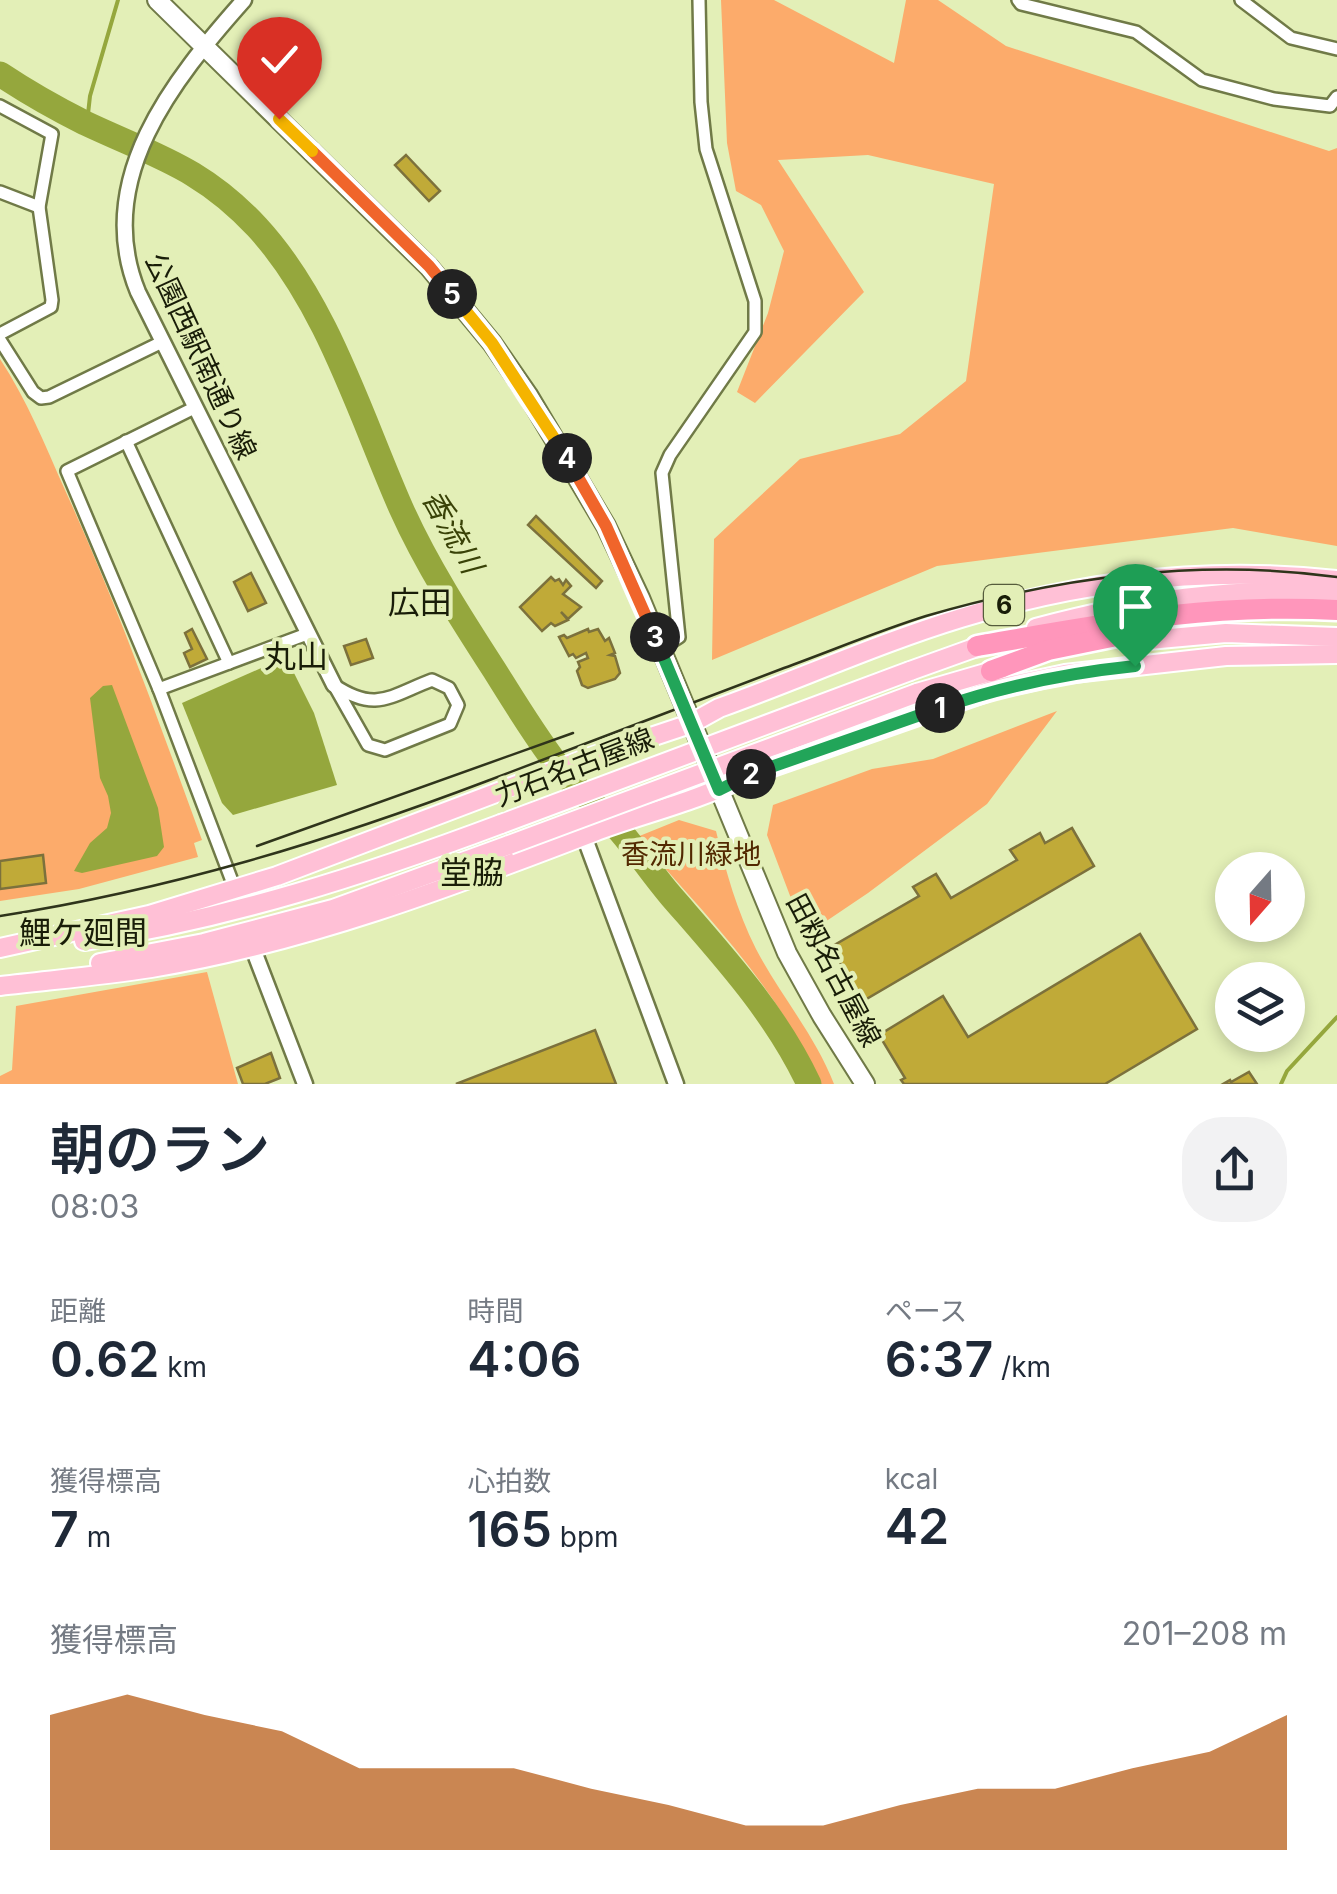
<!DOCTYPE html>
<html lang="ja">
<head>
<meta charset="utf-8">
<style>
  body { margin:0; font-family:Inter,"Noto Sans JP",sans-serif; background:#f2f2f3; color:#1f2937; height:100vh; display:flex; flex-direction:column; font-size:38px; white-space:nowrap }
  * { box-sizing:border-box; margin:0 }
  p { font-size:32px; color:#747a83 }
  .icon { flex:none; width:55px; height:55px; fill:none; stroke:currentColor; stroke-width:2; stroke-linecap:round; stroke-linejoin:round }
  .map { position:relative; height:1084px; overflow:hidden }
  .details { display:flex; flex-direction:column; background:#fff; flex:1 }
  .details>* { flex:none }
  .needle { width:65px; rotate:200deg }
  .fabs { position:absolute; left:1215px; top:852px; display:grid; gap:20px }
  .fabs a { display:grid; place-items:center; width:90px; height:90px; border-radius:50%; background:#fff; box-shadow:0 5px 15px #0003; font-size:50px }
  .pin { position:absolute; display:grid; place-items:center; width:85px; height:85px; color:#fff; margin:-102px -42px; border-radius:50% 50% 50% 0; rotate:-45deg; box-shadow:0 0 10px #0007 }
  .pin .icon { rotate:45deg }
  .km { position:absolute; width:50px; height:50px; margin:-25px; border-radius:50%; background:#222; color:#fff; font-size:28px; line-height:50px; text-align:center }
  .round { display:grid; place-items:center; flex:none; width:105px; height:105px; border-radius:40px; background:#f2f2f3 }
  .overview { display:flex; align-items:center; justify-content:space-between; height:170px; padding:0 50px }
  h1 { font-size:55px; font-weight:600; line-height:75px }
  .stats { display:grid; grid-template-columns:repeat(3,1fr); gap:15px; height:170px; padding:10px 50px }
  .stats div { display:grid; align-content:center }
  .stats b { font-size:50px; font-weight:600 }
  .stats small { font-size:28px; font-weight:400 }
  .stats p { font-size:28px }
  .chart { height:280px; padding:20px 50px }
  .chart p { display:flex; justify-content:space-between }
  .chart svg { width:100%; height:180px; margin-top:10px; fill:#b45309; opacity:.7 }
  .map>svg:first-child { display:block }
  .green { fill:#fcab6b }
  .water { fill:#95a73d }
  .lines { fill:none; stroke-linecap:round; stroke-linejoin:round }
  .stream { stroke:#95a73d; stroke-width:4 }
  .river { stroke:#95a73d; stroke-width:25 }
  .building { fill:#c0aa38; stroke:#7c713c; stroke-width:2.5 }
  .minor-casing { stroke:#707a47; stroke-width:16 }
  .tertiary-casing { stroke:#707a47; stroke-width:19 }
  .secondary-casing { stroke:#707a47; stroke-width:22 }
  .primary-casing { stroke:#fff; stroke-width:22 }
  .motorway-casing { stroke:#fff; stroke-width:25 }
  .minor { stroke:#fff; stroke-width:11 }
  .tertiary { stroke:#fff; stroke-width:14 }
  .secondary { stroke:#fff; stroke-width:18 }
  .primary { stroke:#ffc0d6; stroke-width:18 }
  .motorway { stroke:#ff96bb; stroke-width:20 }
  .tram { stroke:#2f341b; stroke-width:2.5 }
  .primary-bridge-casing { stroke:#fff; stroke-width:22; stroke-linecap:butt }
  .primary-bridge { stroke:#ffc0d6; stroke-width:18 }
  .split-1-casing { stroke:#fff; stroke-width:20 }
  .split-2-casing { stroke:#fff; stroke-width:20 }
  .split-3-casing { stroke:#fff; stroke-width:20 }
  .split-4-casing { stroke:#fff; stroke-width:20 }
  .split-5-casing { stroke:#fff; stroke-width:20 }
  .split-6-casing { stroke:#fff; stroke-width:20 }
  .split-7-casing { stroke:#fff; stroke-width:20 }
  .split-1 { stroke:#22a559; stroke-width:12 }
  .split-2 { stroke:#22a559; stroke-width:12 }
  .split-3 { stroke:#22a559; stroke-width:12 }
  .split-4 { stroke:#f0652b; stroke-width:12 }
  .split-5 { stroke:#f5b400; stroke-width:12 }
  .split-6 { stroke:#f0652b; stroke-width:12 }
  .split-7 { stroke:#f5b400; stroke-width:12 }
  .labels { text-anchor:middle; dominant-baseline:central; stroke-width:8; stroke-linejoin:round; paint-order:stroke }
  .shield { fill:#e3efb7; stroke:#565c3c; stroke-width:2.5 }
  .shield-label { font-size:25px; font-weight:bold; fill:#191d08 }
  .street-label { font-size:28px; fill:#191d08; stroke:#e3efb7 }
  .park-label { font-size:28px; fill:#522901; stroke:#e3efb7 }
  .water-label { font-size:30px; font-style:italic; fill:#394207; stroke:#e3efb7 }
  .quarter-label { font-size:32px; fill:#191d08; stroke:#e3efb7 }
</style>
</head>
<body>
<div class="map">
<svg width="1337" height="1084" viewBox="0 0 1337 1084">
  <rect width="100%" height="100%" fill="#e3efb7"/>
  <g class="green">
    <polygon points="721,0 774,0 894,63 906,0 938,0 1006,46 1329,151 1337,148 1337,546 1233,528 937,566 712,660 714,539 800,459 900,434 966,381 994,184 868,155 778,160 864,292 755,403 737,392 768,313 784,251 761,205 736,191 727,143"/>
    <path d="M0 359C27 400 45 445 65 490 117 604 159 722 202 840L194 843 198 857 79 889 0 901Z"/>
    <polygon points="1057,711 987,804 868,893 825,922 803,930 767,835 773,805 872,769 933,759"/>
    <path d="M679 820 716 831C726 872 737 911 756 949 780 995 815 1035 834 1084H820C779 988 705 914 637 837Z"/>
    <polygon points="207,972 238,1084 0,1084 0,1076 12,1070 16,1006"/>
  </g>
  <g class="water">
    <polygon points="286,657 314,713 337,785 233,815 222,803 182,703"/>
    <polygon points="112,685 158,808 164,847 157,856 82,873 74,871 90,843 107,828 111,813 108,796 100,778 90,698 103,686"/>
  </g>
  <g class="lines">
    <g class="stream">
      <polyline points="87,123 90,96 118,0"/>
      <polyline points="1281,1084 1287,1071 1337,1017"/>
    </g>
    <path class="river" d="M0 74C27 92 55 108 85 123 155 156 201 167 257 227 327 303 360 415 401 508 426 564 462 620 495 671 515 703 535 736 558 766 576 789 600 809 620 831 638 852 653 875 671 896 723 956 775 1012 809 1084"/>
  </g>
  <g class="building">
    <polygon points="406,155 440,191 429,201 395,165"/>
    <polygon points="536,516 602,581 596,588 528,525"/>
    <polygon points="251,573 266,603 248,611 234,582"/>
    <polygon points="551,577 555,581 559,579 563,585 566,580 571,586 563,594 581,607 568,619 561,612 568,620 555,626 551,623 542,631 520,607"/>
    <polygon points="192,629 207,659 190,667 184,653 192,649 185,633"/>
    <polygon points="588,629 589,632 598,629 605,641 609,638 615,653 610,655 615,656 620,673 615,679 588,688 582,685 577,671 580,667 578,662 588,658 586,653 576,658 573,654 569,656 559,637 564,635 567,638"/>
    <polygon points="366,639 373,658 351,665 344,646"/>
    <polygon points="1072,828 1094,866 863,1001 831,947 919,896 913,887 936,874 951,898 1017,860 1010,850 1040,833 1045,843"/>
    <polygon points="43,855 46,883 0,889 0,861"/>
    <polygon points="1140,934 1197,1029 1105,1084 904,1084 901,1080 905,1078 879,1035 943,996 968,1037"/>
    <polygon points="595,1030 616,1084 456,1084"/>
    <polygon points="271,1053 280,1078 265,1084 243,1084 237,1068"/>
    <polygon points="1249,1072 1257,1084 1223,1084 1230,1080 1231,1082"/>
  </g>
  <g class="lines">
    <defs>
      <g id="minor">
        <polyline points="1018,0 1021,4 1136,32 1202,80 1274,99 1330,106 1337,97"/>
        <polyline points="1241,0 1291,38 1337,49"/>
        <polyline points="0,106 52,134 39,207 52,300 51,307 0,334"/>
        <polyline points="0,192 39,207"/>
        <polyline points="0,340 33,392 41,398 49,397 162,342"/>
        <polyline points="194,408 67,471 159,689 235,889"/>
        <polyline points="126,441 229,663"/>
        <polyline points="660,649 679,637 662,473 670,455 755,332 755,301 706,149 701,102 699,0"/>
        <path d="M432 680 449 688 458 705 450 724 385 750 368 745 334 685C376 713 390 696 432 680Z"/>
        <polyline points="159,689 307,634"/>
      </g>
      <g id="tertiary">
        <path d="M244 0C173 80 92 180 138 292L334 685"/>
        <polyline points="584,836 676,1084"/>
        <polyline points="252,946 305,1084"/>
      </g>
      <polyline id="secondary" points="157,0 429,267 492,343 528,395 606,526 640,598 787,953 822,1016 865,1084"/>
      <g id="primary">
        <path d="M1036 628C1137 601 1233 586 1337 593"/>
        <polyline points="1126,642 1226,633 1337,637"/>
        <polyline points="910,671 988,643"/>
        <polyline points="917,693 1003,668"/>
        <path d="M84 941C229 919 365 875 501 824"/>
        <path d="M0 948 149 915 277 876 588 758 690 724 719 708C800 679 879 643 961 618 1084 580 1209 566 1337 580"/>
        <polyline points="100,963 204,943 333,909 509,845"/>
        <path d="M0 986C50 980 101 976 151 968 304 943 451 887 594 832 644 813 696 802 744 777L995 689 1065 674 1226 656 1337 654"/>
      </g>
      <g id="motorway">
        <path d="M977 646C1104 624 1207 603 1337 610"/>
        <polyline points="991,671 1048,650 1146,630"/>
      </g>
    </defs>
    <use href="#minor" class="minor-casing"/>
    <use href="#tertiary" class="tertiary-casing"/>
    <use href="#secondary" class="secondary-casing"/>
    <use href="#primary" class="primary-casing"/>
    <use href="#motorway" class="motorway-casing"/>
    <use href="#minor" class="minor"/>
    <use href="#tertiary" class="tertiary"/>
    <use href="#secondary" class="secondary"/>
    <use href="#primary" class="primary"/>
    <use href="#motorway" class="motorway"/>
    <g class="tram">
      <polyline points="257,846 573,733"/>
      <path d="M0 916C168 890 329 841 487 781 586 744 685 705 784 668 831 651 878 631 926 616 1061 577 1198 558 1337 577"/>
    </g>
    <defs>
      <g id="primary-bridge">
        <polyline points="501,824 910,671"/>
        <polyline points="509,845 917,693"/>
      </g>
    </defs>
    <use href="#primary-bridge" class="primary-bridge-casing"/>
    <use href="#primary-bridge" class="primary-bridge"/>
  </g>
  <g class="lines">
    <defs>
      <path id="split-1" d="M940 708C1004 686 1067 673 1135 666"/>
      <polyline id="split-2" points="751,774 940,708"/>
      <polyline id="split-3" points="655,637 719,790 751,774"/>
      <polyline id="split-4" points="567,458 606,526 655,637"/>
      <polyline id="split-5" points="452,294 492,343 567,458"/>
      <polyline id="split-6" points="312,151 429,266 452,294"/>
      <polyline id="split-7" points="279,119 312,151"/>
    </defs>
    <use href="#split-1" class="split-1-casing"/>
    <use href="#split-2" class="split-2-casing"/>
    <use href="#split-3" class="split-3-casing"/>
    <use href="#split-4" class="split-4-casing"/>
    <use href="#split-5" class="split-5-casing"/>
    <use href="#split-6" class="split-6-casing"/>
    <use href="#split-7" class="split-7-casing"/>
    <use href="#split-1" class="split-1"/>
    <use href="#split-2" class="split-2"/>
    <use href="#split-3" class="split-3"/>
    <use href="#split-4" class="split-4"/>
    <use href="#split-5" class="split-5"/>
    <use href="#split-6" class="split-6"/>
    <use href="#split-7" class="split-7"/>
  </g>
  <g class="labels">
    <rect class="shield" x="984" y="585" width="40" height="40" rx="8"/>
    <g class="shield-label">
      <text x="1004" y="605">6</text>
    </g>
    <g class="street-label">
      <text transform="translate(201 356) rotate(65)">公園西駅南通り線</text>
      <text transform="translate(574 767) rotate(-21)">力石名古屋線</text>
      <text transform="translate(834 970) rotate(62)">田籾名古屋線</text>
    </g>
    <g class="park-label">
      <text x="691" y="854">香流川緑地</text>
    </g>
    <g class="water-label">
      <text transform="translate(453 531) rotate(61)">香流川</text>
    </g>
    <g class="quarter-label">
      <text x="420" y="602">広田</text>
      <text x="296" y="656">丸山</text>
      <text x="472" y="872">堂脇</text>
      <text x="83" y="932">鯉ケ廻間</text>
    </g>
  </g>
</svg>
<div class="fabs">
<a><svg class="needle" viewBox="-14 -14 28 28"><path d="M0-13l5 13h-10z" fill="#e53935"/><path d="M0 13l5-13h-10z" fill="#747a83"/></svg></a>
<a><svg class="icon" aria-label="layers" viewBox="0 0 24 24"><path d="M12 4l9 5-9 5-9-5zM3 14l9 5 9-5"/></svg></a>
</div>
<div class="pin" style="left:1135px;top:666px;background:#1e9e55"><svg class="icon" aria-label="arrive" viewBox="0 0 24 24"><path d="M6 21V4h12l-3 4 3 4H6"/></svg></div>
<div class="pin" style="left:279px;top:119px;background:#d93025"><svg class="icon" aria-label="check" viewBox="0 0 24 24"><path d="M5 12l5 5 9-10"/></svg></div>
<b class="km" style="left:940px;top:708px">1</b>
<b class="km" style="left:751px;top:774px">2</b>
<b class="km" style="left:655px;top:637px">3</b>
<b class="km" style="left:567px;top:458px">4</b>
<b class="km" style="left:452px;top:294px">5</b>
</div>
<section class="details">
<div class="overview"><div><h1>朝のラン</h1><p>08:03</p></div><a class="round"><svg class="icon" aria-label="share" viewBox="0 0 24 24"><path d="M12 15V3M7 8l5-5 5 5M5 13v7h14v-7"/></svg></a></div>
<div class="stats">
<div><p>距離</p><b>0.62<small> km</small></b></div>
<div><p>時間</p><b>4:06</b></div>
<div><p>ペース</p><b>6:37<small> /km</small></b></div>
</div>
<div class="stats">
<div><p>獲得標高</p><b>7<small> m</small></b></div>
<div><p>心拍数</p><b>165<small> bpm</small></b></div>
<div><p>kcal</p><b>42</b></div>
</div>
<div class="chart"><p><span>獲得標高</span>201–208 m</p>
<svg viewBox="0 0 160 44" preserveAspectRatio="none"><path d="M0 44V11L10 6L20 11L30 15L40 24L50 24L60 24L70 29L80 33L90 38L100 38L110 33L120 29L130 29L140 24L150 20L160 11V44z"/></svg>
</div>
</section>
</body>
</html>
